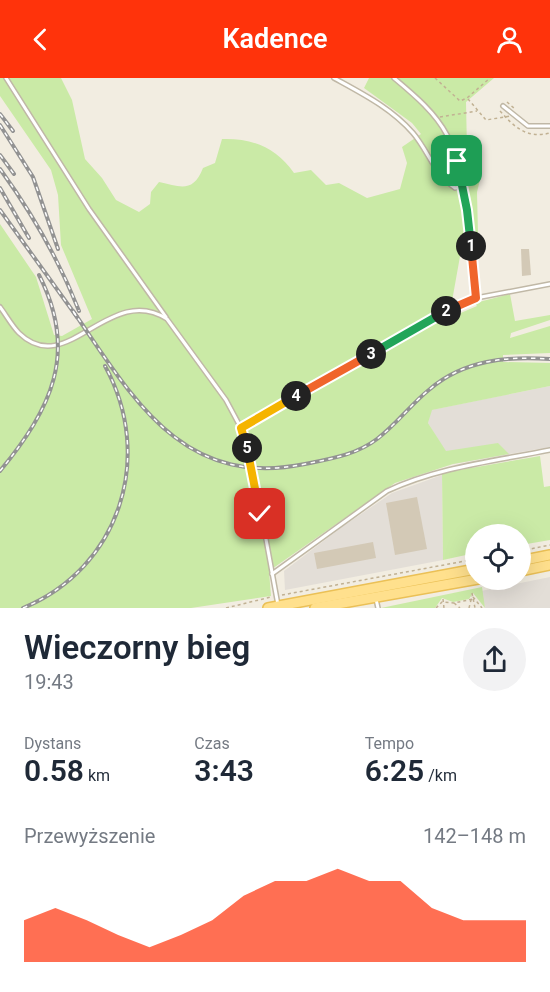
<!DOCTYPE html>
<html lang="pl">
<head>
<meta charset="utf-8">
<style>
  body { margin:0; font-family:Roboto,sans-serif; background:#f2f2f3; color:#1f2937; height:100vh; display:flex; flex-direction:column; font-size:22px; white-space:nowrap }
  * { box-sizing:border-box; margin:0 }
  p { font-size:20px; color:#747a83 }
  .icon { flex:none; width:33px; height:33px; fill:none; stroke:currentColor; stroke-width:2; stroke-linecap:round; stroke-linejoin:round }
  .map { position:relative; height:530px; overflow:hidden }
  .drawer { display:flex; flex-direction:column; background:#fff; flex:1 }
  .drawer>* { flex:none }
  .tools { position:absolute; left:465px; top:446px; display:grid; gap:12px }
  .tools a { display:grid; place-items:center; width:66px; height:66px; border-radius:50%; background:#fff; box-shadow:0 6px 24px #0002; font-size:30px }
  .pin { position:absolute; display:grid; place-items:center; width:51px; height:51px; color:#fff; margin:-26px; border-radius:12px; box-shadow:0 3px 9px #0006 }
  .km { position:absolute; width:30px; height:30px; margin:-15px; border-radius:50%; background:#222; color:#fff; font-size:16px; line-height:30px; text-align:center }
  .round { display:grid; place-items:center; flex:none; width:63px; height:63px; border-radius:32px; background:#f2f2f3 }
  .headline { display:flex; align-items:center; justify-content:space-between; height:102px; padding:0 24px }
  h1 { font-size:33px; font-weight:600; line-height:45px }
  .stats { display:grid; grid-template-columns:repeat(3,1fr); gap:9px; height:102px; padding:6px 24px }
  .stats div { display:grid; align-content:center }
  .stats b { font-size:30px; font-weight:600 }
  .stats small { font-size:16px; font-weight:400 }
  .stats p { font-size:16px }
  .chart { height:168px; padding:12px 24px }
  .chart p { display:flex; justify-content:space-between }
  .chart svg { width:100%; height:108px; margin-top:6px; fill:#ff330b; opacity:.7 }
  header { display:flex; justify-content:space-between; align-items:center; height:78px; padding:0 24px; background:#ff330b; color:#fff; font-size:27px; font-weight:600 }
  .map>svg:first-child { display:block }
  .industrial { fill:#e3ded7 }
  .green { fill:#caeaa6 }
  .building { fill:#d3c9b6 }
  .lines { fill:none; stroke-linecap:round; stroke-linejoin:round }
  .service-casing { stroke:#c0b8a6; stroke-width:6 }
  .primary-casing { stroke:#ebc056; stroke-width:12 }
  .path { stroke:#c1b193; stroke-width:1.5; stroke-dasharray:3 3; stroke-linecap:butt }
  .service { stroke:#fff; stroke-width:3 }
  .primary { stroke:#ffe08d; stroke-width:9 }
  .rail-casing { stroke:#929292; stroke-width:4 }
  .rail { stroke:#fff; stroke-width:1.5; stroke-dasharray:4.5; stroke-linecap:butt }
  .split-1-casing { stroke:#fff; stroke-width:12 }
  .split-2-casing { stroke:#fff; stroke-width:12 }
  .split-3-casing { stroke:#fff; stroke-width:12 }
  .split-4-casing { stroke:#fff; stroke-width:12 }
  .split-5-casing { stroke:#fff; stroke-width:12 }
  .split-6-casing { stroke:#fff; stroke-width:12 }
  .split-1 { stroke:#22a559; stroke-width:8 }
  .split-2 { stroke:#f0652b; stroke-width:8 }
  .split-3 { stroke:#22a559; stroke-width:8 }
  .split-4 { stroke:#f0652b; stroke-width:8 }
  .split-5 { stroke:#f5b400; stroke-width:8 }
  .split-6 { stroke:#f5b400; stroke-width:8 }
</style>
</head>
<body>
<header><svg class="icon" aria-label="back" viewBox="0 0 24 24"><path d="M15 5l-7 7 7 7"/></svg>Kadence<svg class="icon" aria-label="person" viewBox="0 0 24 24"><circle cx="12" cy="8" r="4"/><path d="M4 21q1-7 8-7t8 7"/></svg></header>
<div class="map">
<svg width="550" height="530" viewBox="0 0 550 530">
  <rect width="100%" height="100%" fill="#f2ede1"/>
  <g class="industrial">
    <polygon points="550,308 550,369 453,386 428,345 431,332"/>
    <polygon points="442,397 443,482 285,512 284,493 342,449 392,415"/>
    <polygon points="550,499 550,530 485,530 481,513"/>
  </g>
  <g class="green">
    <path d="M0 0H61L72 22 85 81 102 100 116 122 139 134 150 126 151 114 159 104C181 109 193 115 203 90L215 85 222 61C253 60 276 70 294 95L311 92 326 107 339 105 367 120 400 111 407 85 402 69 421 56 412 45 364 10 369 0H494L466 24 467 72 481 98 477 114 478 156H464L449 240 477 228 475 225 510 216 515 243 550 237V242L511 255 510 260 550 248V275L503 277V284L550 285V308L432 332 428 345 446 373 498 365 509 376 453 386 395 405 269 493 271 518 191 530H0V146L36 199 54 257 62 258 92 241 61 167 58 117 51 92 0 18Z"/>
    <polygon points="540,378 544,409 550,408 550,462 521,467 520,456 476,456 475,475 443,482 442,395"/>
    <polygon points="482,509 485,530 473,515 469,521 453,524 442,520 435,530 381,530"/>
  </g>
  <g class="building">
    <polygon points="521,171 529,171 531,197 522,198"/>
    <polygon points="417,419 427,471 395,477 386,425"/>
    <polygon points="373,464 376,480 317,491 314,475"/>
  </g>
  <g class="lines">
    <defs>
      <g id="service">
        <polyline points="6,0 89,131 166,239"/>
        <path d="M334 0C363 16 391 30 413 55 429 74 434 96 455 110L461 108"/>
        <path d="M394 0C413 16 435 34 447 57 468 97 471 174 476 220"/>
        <polyline points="503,28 528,48 550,48"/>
        <path d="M0 229C6 237 12 248 19 255 67 302 109 204 167 241L226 322 241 350 253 390 278 527"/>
        <polyline points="241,350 452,229 476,220 550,206"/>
        <path d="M272 496 387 413C438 389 495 383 550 372"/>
        <polyline points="376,521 378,530"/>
      </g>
      <g id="primary">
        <polyline points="520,483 550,477"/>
        <polyline points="520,493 550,487"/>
        <polyline points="268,530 476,491"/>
        <polyline points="315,530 478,501"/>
      </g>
    </defs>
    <use href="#service" class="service-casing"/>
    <use href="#primary" class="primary-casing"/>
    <g class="path">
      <polyline points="435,0 460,23 467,20 490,0"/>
      <polyline points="468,21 486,42 510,38"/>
      <polyline points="507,24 515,31"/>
      <path d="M500 33C514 49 527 61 550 55"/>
      <polyline points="440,39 477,33"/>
      <polyline points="520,473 550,467"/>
      <polyline points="472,515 475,530"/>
      <polyline points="282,517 476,481"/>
      <polyline points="473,519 482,530"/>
      <polyline points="443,521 444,530"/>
      <polyline points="454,525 460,530"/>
      <polyline points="226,530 271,519"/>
      <polyline points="436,530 442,524 454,525 473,521"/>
      <polyline points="469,530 472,518"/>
    </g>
    <use href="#service" class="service"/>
    <use href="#primary" class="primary"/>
    <defs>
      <g id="rail">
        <polyline points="0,36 13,53"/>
        <polyline points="0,47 33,99 58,171"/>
        <polyline points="0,77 14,96"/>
        <path d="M0 91C32 135 59 182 79 233"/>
        <polyline points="0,110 29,160"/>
        <polyline points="0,132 77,239"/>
        <path d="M73 233C133 320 182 411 305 386 330 381 356 377 377 361 397 346 411 326 430 311 464 282 507 278 550 281"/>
        <path d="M0 393C51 331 79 275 39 197"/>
        <path d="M23 530C120 490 155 379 105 288"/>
      </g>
    </defs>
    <use href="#rail" class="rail-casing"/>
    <use href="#rail" class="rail"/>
  </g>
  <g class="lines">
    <defs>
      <polyline id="split-1" points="457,83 467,132 471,168"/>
      <polyline id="split-2" points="446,233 476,220 471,168"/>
      <polyline id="split-3" points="371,276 446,233"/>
      <polyline id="split-4" points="296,318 371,276"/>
      <polyline id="split-5" points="247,370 241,350 296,318"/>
      <polyline id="split-6" points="247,370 260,436"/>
    </defs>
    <use href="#split-1" class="split-1-casing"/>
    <use href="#split-2" class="split-2-casing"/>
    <use href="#split-3" class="split-3-casing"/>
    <use href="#split-4" class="split-4-casing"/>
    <use href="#split-5" class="split-5-casing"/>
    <use href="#split-6" class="split-6-casing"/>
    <use href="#split-1" class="split-1"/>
    <use href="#split-2" class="split-2"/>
    <use href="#split-3" class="split-3"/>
    <use href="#split-4" class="split-4"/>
    <use href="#split-5" class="split-5"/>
    <use href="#split-6" class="split-6"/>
  </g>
</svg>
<div class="tools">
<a><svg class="icon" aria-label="locate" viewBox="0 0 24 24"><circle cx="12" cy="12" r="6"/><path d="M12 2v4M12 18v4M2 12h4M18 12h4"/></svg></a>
</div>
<div class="pin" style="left:457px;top:83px;background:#1e9e55"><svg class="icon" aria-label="arrive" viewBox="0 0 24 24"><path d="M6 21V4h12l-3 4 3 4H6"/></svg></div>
<div class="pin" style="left:260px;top:436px;background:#d93025"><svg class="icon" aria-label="check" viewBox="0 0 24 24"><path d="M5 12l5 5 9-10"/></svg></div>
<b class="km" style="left:471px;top:168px">1</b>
<b class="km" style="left:446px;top:233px">2</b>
<b class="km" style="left:371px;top:276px">3</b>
<b class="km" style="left:296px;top:318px">4</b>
<b class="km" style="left:247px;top:370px">5</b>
</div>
<section class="drawer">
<div class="headline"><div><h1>Wieczorny bieg</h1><p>19:43</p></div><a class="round"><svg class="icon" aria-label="share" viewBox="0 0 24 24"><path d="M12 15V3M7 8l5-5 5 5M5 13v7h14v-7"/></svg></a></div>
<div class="stats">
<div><p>Dystans</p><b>0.58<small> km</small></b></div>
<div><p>Czas</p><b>3:43</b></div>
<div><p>Tempo</p><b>6:25<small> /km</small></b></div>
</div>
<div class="chart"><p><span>Przewyższenie</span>142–148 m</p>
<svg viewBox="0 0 160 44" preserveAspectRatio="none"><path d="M0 44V27L10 22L20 27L30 33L40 38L50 33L60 27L70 17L80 11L90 11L100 6L110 11L120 11L130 22L140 27L150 27L160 27V44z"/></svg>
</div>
</section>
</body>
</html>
